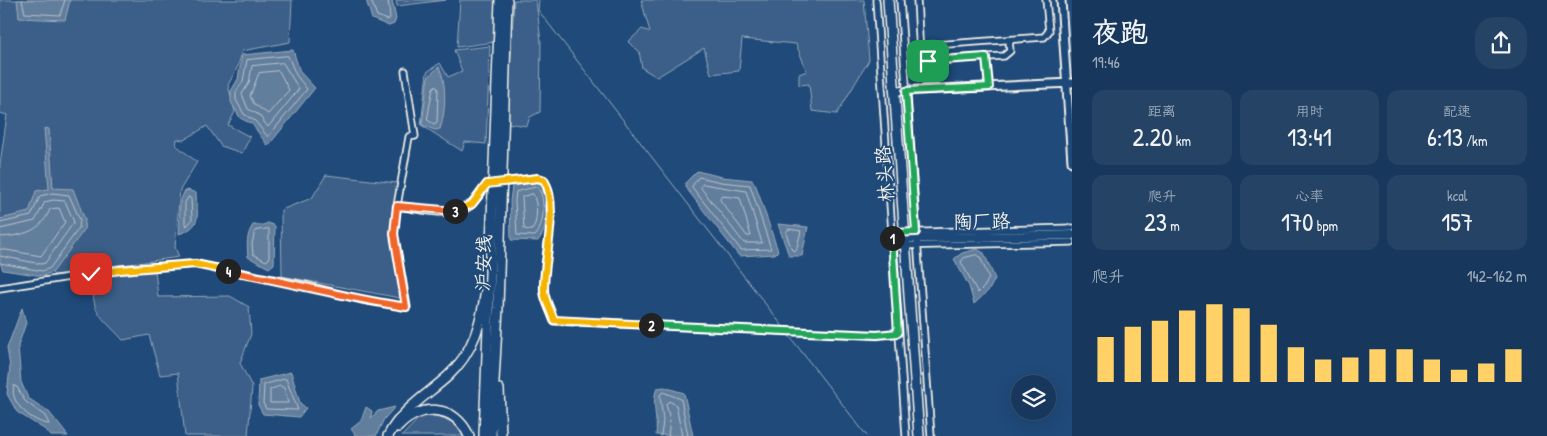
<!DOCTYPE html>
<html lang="zh">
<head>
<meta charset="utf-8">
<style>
  body { margin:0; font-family:"Patrick Hand","LXGW WenKai TC",sans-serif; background:#244365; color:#f1f3f6; height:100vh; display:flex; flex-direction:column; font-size:19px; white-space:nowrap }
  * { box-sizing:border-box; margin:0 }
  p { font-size:16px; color:#9eacbb }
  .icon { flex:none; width:28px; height:28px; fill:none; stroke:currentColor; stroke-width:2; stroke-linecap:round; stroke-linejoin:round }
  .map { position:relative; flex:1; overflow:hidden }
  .drawer { display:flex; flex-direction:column; background:#17385c; width:475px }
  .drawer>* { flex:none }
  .tools { position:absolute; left:1011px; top:375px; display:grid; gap:10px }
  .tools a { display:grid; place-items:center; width:45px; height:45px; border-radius:50%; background:#17385c; box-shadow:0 5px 20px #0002,0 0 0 1px #365272; font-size:25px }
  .pin { position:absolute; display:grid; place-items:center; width:42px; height:42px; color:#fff; margin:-21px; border-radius:10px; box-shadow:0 2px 8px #0006 }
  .km { position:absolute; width:25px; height:25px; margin:-12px; border-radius:50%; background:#222; color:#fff; font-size:14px; line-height:25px; text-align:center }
  .round { display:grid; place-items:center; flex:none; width:52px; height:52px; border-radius:20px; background:#244365 }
  .headline { display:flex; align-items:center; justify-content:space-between; height:85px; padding:0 20px }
  h1 { font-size:28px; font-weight:600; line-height:38px }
  .figures { display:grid; grid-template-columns:repeat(3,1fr); gap:8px; height:85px; padding:5px 20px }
  .figures div { display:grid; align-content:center; border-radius:12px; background:#244365; text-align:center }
  .figures b { font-size:25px; font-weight:600 }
  .figures small { font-size:14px; font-weight:400 }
  .figures p { font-size:14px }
  .chart { height:140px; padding:10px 20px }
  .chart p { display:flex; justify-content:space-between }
  .chart svg { width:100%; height:90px; margin-top:5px; stroke:#ffd166; stroke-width:6 }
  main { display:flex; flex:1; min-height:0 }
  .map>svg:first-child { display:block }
  .green { fill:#3a5f88; stroke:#97a8b8 }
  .water { fill:#627e9d; stroke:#9cacbb }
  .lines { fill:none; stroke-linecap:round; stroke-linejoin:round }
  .shore { stroke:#bac3ca; stroke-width:1 }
  .stream { stroke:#9cacbb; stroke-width:1 }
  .minor-casing { stroke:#f4f1e8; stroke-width:9 }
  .tertiary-casing { stroke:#f4f1e8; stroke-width:11 }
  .secondary-casing { stroke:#f4f1e8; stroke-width:11 }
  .primary-casing { stroke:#f4f1e8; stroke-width:12 }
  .trunk-casing { stroke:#f4f1e8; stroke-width:12 }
  .minor { stroke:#1f4a7a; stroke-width:5.5 }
  .tertiary { stroke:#1f4a7a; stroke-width:7 }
  .secondary { stroke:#1f4a7a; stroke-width:8 }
  .primary { stroke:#1f4a7a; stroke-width:9 }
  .trunk { stroke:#1f4a7a; stroke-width:9 }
  .split-1-casing { stroke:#fff; stroke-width:10 }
  .split-2-casing { stroke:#fff; stroke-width:10 }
  .split-3-casing { stroke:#fff; stroke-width:10 }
  .split-4-casing { stroke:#fff; stroke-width:10 }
  .split-5-casing { stroke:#fff; stroke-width:10 }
  .split-1 { stroke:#22a559; stroke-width:6 }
  .split-2 { stroke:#22a559; stroke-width:6 }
  .split-3 { stroke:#f5b400; stroke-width:6 }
  .split-4 { stroke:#f0652b; stroke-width:6 }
  .split-5 { stroke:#f5b400; stroke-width:6 }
  .labels { text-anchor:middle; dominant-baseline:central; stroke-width:4; stroke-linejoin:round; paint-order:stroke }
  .street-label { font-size:19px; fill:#f4f1e8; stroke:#1f4a7a }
</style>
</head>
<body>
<main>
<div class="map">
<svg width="1072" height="436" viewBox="0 0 1072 436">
  <rect width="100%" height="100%" fill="#1f4a7a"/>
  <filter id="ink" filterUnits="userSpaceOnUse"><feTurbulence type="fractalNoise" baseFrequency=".02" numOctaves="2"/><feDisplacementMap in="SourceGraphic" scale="10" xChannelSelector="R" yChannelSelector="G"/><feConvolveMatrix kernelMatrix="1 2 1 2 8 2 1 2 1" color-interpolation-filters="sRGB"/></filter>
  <g filter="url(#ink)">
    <g class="green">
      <polygon points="0,0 292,0 290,42 242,51 238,66 228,85 235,112 228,125 250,137 242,153 221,146 207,126 184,140 177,139 176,145 197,162 180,190 175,247 179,257 54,275 0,224 0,164 7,115 0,113"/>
      <polygon points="396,0 446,0 397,6"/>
      <polygon points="460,0 496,0 494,42 457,47"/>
      <polygon points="514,0 536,0 541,42 540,112 530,117 527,126 507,123"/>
      <polygon points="641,0 864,0 869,60 837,114 812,111 809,84 799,85 799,74 807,71 796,44 742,39 739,71 711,74 704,48 657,77 642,68 639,51 628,42 642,29 650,32"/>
      <polygon points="490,46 486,144 465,142 462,151 421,125 427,72 440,63 448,77 462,71 454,50"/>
      <polygon points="326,175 397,183 391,231 400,298 282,276 281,210 312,198"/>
      <path d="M155 270 158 297 230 296 249 307 251 334 240 363 252 387 248 436H185L178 373 160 375 149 335 123 340C100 315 90 313 94 278Z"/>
      <path d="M425 415C441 416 455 420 463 436H402L421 416Z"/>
    </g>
    <g class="water">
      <polygon points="17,0 70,0 65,20 19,18"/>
      <polygon points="366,0 392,0 396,19 394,24 389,26 372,19"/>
      <polygon points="293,50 300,72 315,88 268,146 252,124 240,118 231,102 231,91 238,79 242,55"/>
      <path d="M439 67C447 82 446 113 440 129L435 130 422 125 428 77Z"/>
      <polygon points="44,128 49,129 53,188 73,189 85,220 84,230 53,272 43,276 3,270 0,263 0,219 29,212 36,191 49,189"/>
      <polygon points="697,171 722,177 752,180 756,186 778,251 775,254 739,256 686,188 685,183"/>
      <path d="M537 182 545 189C547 208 550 225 538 241L511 240 510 201 512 186Z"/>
      <path d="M188 190 196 193C197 215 203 226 179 234L180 202 184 192Z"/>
      <path d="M268 223 275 226 274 264 269 268 248 257C247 246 246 235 253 225H263Z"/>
      <polygon points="778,224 808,227 802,256 789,256"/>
      <polygon points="977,249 984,253 995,279 989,290 974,304 969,286 954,259 962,253"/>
      <polygon points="22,308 26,323 18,346 21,382 28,398 49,412 68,436 51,436 47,431 17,412 7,394 10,367 7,348"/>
      <polygon points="291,372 300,403 306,408 299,417 263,414 258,405 259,380"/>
      <path d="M664 387 684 393 693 436 656 435C658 420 651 401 657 388Z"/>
      <polygon points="366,407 372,411 371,418 378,411 395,407 384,419 376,436 354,436 355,434 351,429 361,421"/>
    </g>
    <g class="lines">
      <g class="shore">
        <polyline points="22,0 25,13 60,15 65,0"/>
        <polyline points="371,0 377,16 388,20 390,18 388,0"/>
        <polygon points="288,56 296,75 307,89 268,137 255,121 244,114 236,100 236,92 243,81 247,60"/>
        <polygon points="283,63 299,89 268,127 259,115 248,109 242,94 249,83 252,66"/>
        <polygon points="279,71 289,90 268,114 254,104 250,96 259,73"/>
        <polygon points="436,86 438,89 437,122 434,124 427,120 433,88"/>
        <polygon points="699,177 721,182 750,185 771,249 741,250 692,187"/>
        <polygon points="703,184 746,191 762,243 744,243 701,188"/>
        <path d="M537 187C547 197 544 227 535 236L517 235 515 201 516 192Z"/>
        <path d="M533 194C538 203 538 222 532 230L524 229 522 197Z"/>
        <polygon points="722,196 740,198 751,236 747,236 720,200"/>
        <polygon points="189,197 191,199 192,220 187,226 185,224 185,203"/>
        <polyline points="0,223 31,216 40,196 52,193 69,195 80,220 79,228 50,268 42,271 0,263"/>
        <polyline points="0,229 35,221 45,202 53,200 65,201 74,222 45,263 41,264 0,256"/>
        <polygon points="269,229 269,259 266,261 253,254 252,244 255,231"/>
        <polygon points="789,229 801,231 796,251 792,250 786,233"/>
        <path d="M0 237C23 236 42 231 50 209L59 208 65 222 41 256 0 249"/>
        <polygon points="976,255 980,257 989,278 984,287 978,293 961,262 964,258"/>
        <polygon points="286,379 298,410 266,409 263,403 264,385"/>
        <path d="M14 386 17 387 25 401 45 416 49 424C34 423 8 403 14 386Z"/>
        <polygon points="281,386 284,388 288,403 270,403 270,390"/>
        <polyline points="661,436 663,421 660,395 663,392 681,399 688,436"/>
        <polyline points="668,436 670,420 666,404 669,401 676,405 682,436"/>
      </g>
      <g class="stream">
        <polyline points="539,0 538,10 784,328"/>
        <polyline points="787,333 867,436"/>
      </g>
      <defs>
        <g id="minor">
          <polyline points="876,0 906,436"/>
          <polyline points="900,0 931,436"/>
          <polyline points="917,0 920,55 925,61 1004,56 1010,51 1009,40"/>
          <polyline points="920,46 1044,37 1049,31 1046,0"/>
          <polyline points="986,57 989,87"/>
          <polyline points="397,206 409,137 415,136 405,71"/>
          <polyline points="892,233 1072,228"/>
          <polyline points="892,246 1072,242"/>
          <path d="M0 288 120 269 195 264 309 286 362 300 407 307 394 234 397 206C417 208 452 219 470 206 477 200 482 191 487 184L539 178 544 180C560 208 542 260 544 291 545 301 551 311 554 321L877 335 898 333"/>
        </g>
        <g id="tertiary">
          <polyline points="1061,0 1072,162"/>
          <polyline points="894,91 1072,83"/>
        </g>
        <polyline id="secondary" points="892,239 1072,235"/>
        <polyline id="primary" points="888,0 919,436"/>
        <g id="trunk">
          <polyline points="499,389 501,436"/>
          <path d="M398 427C420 403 455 404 469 436"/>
          <path d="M388 436C402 409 426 396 448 376 473 353 482 321 486 289"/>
          <polyline points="484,436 500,0"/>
          <polyline points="491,436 498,308 507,0"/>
        </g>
      </defs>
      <use href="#minor" class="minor-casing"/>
      <use href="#tertiary" class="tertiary-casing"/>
      <use href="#secondary" class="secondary-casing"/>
      <use href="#primary" class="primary-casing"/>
      <use href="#trunk" class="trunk-casing"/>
      <use href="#minor" class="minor"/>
      <use href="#tertiary" class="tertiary"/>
      <use href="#secondary" class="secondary"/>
      <use href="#primary" class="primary"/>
      <use href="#trunk" class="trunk"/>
    </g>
  </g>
  <g class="lines" filter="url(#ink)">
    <defs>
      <polyline id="split-1" points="892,238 892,233 916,232 906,91 989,87 986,57 928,61"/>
      <polyline id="split-2" points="651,325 877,335 898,333 892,238"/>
      <path id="split-3" d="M455 211 472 204 487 184 538 178 544 180C560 207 543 260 544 291 545 301 551 311 554 320L651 325"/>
      <path id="split-4" d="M228 271C288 282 347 298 406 307L394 234 397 206 455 211"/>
      <polyline id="split-5" points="91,274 120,270 195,264 228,271"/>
    </defs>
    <use href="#split-1" class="split-1-casing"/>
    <use href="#split-2" class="split-2-casing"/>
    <use href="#split-3" class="split-3-casing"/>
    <use href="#split-4" class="split-4-casing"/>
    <use href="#split-5" class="split-5-casing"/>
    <use href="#split-1" class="split-1"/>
    <use href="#split-2" class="split-2"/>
    <use href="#split-3" class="split-3"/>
    <use href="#split-4" class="split-4"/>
    <use href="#split-5" class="split-5"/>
  </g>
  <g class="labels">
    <g class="street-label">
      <text transform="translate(884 174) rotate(-94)">林头路</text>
      <text transform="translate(982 221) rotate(-1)">陶厂路</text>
      <text transform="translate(483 263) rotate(-88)">沪安线</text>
    </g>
  </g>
</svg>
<div class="tools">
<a><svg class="icon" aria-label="layers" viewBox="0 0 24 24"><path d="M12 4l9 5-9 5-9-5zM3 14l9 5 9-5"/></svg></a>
</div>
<div class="pin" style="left:928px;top:61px;background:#1e9e55"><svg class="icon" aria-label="arrive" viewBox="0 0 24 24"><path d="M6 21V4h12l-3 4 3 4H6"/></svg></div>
<div class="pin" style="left:91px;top:274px;background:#d93025"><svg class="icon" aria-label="check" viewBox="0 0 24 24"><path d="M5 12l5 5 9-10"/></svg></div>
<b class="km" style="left:892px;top:238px">1</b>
<b class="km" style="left:651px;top:325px">2</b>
<b class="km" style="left:455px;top:211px">3</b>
<b class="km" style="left:228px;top:271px">4</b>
</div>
<section class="drawer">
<div class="headline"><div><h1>夜跑</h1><p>19:46</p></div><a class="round"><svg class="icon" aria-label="share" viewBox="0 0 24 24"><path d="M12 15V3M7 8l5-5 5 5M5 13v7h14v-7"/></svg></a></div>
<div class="figures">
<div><p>距离</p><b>2.20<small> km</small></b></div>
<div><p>用时</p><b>13:41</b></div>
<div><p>配速</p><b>6:13<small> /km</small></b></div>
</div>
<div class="figures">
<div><p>爬升</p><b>23<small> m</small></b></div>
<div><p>心率</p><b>170<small> bpm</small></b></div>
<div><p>kcal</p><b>157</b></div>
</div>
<div class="chart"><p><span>爬升</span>142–162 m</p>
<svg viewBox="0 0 160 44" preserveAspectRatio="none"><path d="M5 44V22M15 44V17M25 44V14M35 44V9M45 44V6M55 44V8M65 44V16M75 44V27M85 44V33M95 44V32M105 44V28M115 44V28M125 44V33M135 44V38M145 44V35M155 44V28"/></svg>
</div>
</section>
</main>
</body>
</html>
